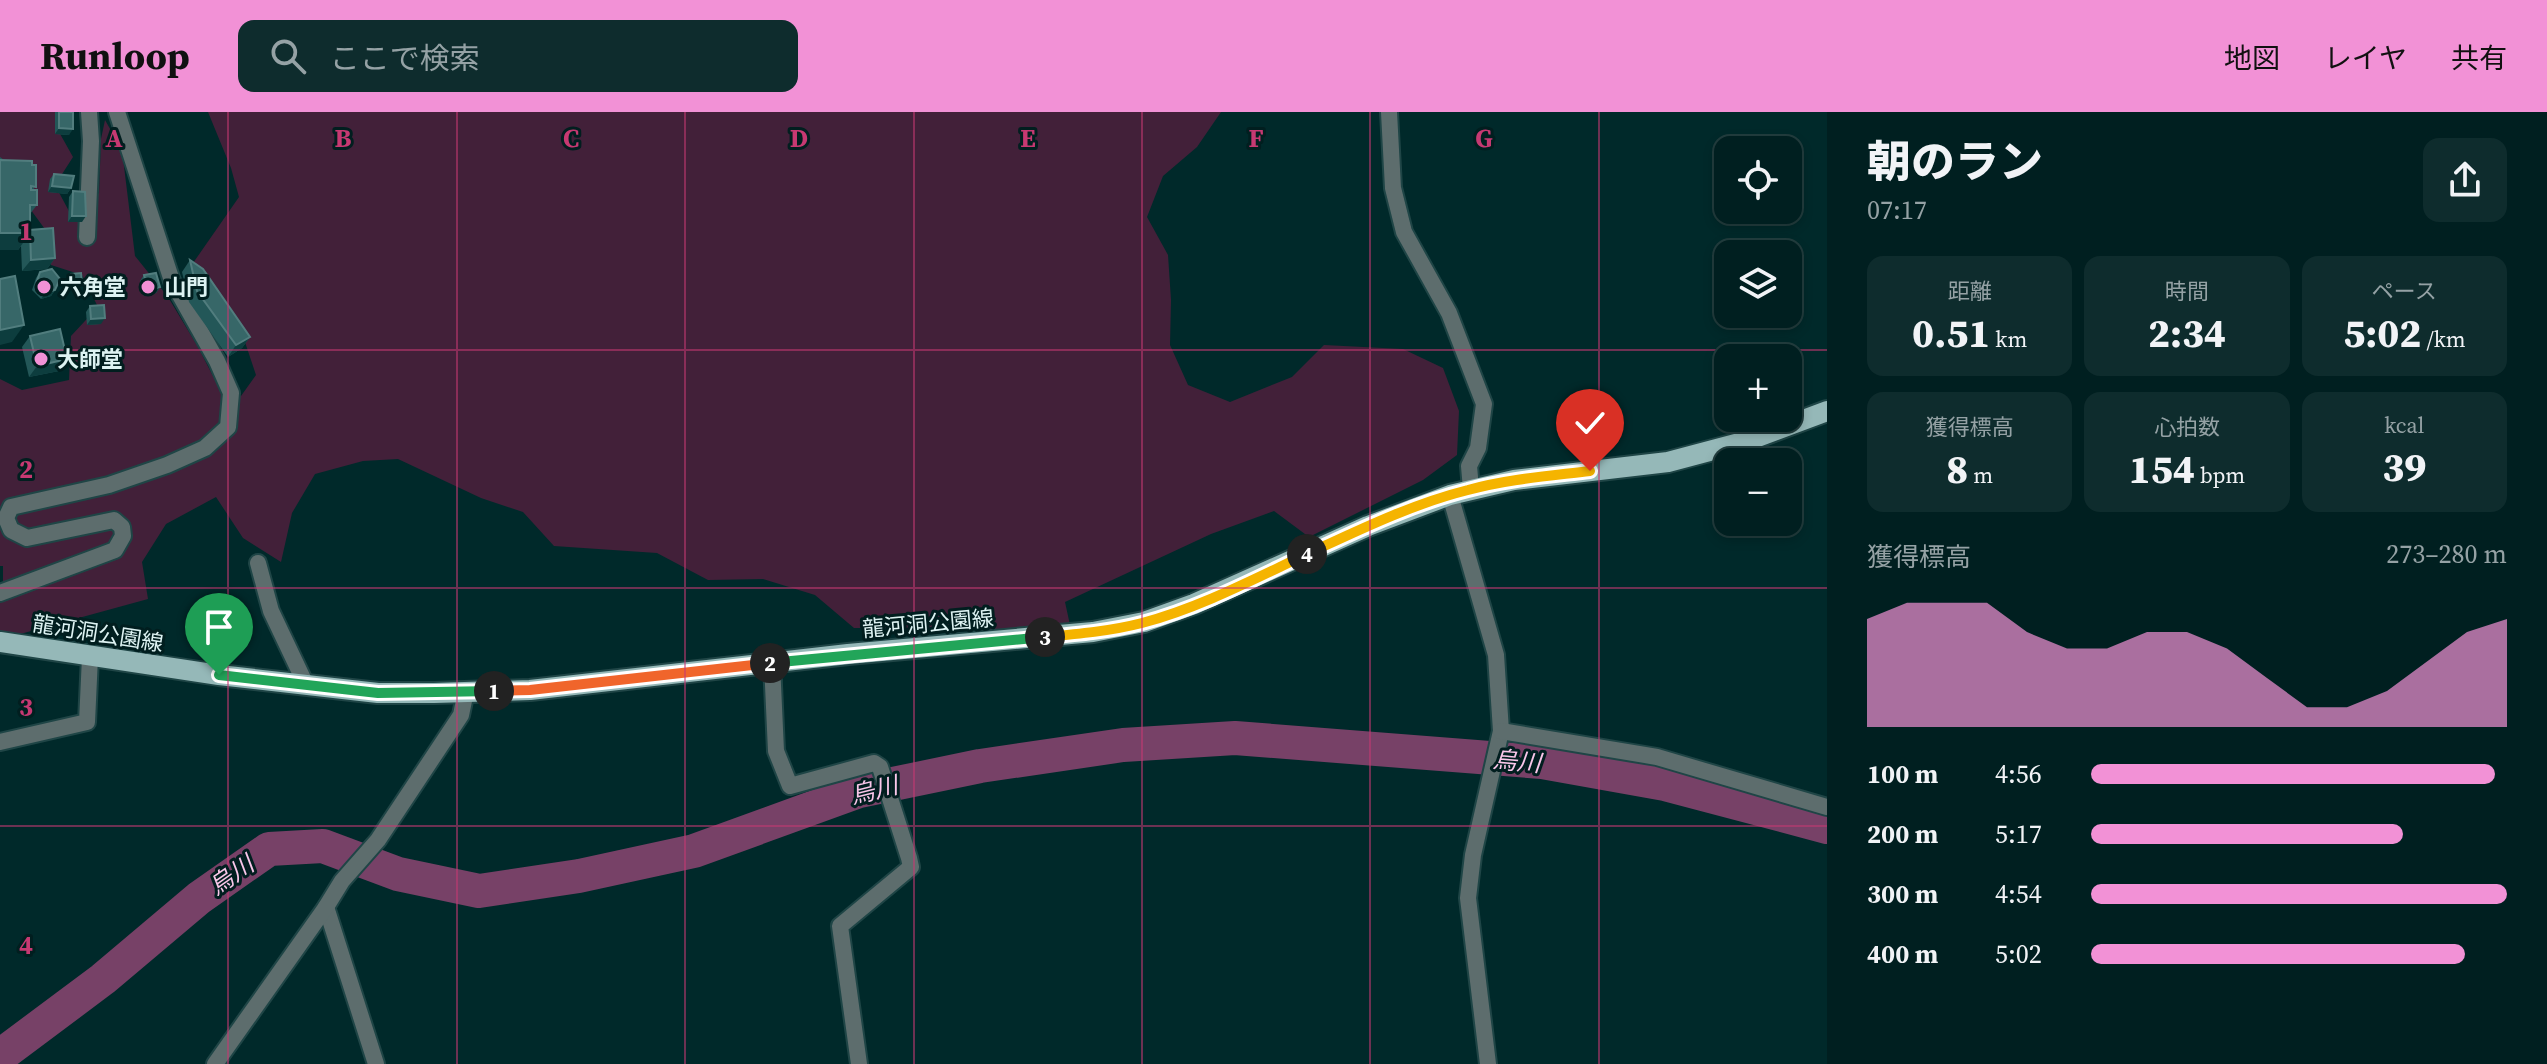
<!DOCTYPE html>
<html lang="ja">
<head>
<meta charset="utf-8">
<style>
  body { margin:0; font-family:"Source Serif 4","Noto Sans JP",serif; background:#0e2c2d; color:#f1f3f6; height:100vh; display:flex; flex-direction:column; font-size:30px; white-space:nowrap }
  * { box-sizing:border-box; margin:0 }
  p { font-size:26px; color:#95a2a5 }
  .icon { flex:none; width:44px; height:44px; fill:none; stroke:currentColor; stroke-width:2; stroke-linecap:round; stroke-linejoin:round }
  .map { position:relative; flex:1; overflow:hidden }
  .drawer { display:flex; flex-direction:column; background:#001f20; width:720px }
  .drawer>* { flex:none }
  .controls { position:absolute; left:1714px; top:24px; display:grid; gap:16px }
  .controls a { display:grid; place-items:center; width:88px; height:88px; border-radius:16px; background:#001f20; box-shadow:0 4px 12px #0003,0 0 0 2px #223d3e; font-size:40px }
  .pin { position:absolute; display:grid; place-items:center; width:68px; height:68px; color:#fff; margin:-82px -34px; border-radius:50% 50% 50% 0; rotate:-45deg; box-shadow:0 0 8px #0007 }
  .pin .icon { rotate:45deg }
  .km { position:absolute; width:40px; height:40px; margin:-20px; border-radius:50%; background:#222; color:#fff; font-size:22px; line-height:40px; text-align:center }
  .round { display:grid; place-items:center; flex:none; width:84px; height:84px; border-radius:16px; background:#0e2c2d }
  .headline { display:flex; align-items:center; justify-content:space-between; height:136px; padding:0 40px }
  h1 { font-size:44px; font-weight:800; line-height:60px }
  .figures { display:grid; grid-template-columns:repeat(3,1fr); gap:12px; height:136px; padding:8px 40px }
  .figures div { display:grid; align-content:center; border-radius:16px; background:#0e2c2d; text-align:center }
  .figures b { font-size:40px; font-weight:800 }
  .figures small { font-size:22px; font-weight:400 }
  .figures p { font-size:22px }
  .chart { height:224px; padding:16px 40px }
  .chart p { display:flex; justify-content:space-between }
  .chart svg { width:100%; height:144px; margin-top:8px; fill:#f291d6; opacity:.7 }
  ul { padding:0 40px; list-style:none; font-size:26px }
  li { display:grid; grid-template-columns:128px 96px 1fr; align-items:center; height:60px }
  li i { height:20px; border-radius:10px; background:#f291d6 }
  header { display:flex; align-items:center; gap:48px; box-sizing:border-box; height:112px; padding:0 40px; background:#f291d6; color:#111 }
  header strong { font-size:38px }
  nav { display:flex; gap:44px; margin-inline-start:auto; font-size:28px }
  .search { width:560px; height:72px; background:#0e2c2d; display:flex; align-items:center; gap:20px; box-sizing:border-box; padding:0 28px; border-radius:16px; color:#95a2a5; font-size:30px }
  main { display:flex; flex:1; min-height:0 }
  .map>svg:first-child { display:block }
  .green { fill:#422039 }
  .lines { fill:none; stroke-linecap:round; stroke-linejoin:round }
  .river { stroke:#774167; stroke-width:34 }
  .street-casing { stroke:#1f4546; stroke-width:20 }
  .primary-casing { stroke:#1f4546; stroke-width:24 }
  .street { stroke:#5d6d6d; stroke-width:16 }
  .primary { stroke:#95b8b8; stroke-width:20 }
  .wall { fill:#235758 }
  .shaded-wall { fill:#0d3d3e }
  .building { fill:#376768; stroke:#517d7e; stroke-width:2 }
  .split-1-casing { stroke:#fff; stroke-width:16 }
  .split-2-casing { stroke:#fff; stroke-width:16 }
  .split-3-casing { stroke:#fff; stroke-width:16 }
  .split-4-casing { stroke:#fff; stroke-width:16 }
  .split-5-casing { stroke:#fff; stroke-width:16 }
  .split-1 { stroke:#22a559; stroke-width:10 }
  .split-2 { stroke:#f0652b; stroke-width:10 }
  .split-3 { stroke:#22a559; stroke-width:10 }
  .split-4 { stroke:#f5b400; stroke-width:10 }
  .split-5 { stroke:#f5b400; stroke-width:10 }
  .grid { fill:none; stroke:#c63972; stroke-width:2; stroke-opacity:0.55 }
  .poi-dot { fill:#f291d6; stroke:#011e1f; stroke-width:3 }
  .labels { text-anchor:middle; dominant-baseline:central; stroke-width:6; stroke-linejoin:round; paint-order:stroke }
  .poi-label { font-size:22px; font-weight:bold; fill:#ddf2f2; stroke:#011e1f; text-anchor:start }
  .street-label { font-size:22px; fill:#ddf2f2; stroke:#011e1f }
  .water-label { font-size:24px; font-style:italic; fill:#fac7ea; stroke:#011e1f }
  .grid-label { font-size:26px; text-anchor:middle; font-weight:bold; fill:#c63972; stroke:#011e1f; stroke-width:6; stroke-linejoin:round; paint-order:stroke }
</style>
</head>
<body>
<header>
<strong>Runloop</strong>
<div class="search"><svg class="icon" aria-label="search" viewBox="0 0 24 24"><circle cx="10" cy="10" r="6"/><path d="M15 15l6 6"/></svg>ここで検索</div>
<nav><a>地図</a><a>レイヤ</a><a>共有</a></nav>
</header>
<main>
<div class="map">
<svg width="1827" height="952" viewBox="0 0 1827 952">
  <rect width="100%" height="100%" fill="#00292a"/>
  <polygon class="green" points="0,0 66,0 59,20 73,45 55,73 71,103 99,81 101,27 105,8 122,38 135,144 168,185 198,235 215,268 241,284 256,263 242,221 184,164 239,85 231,56 208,0 1221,0 1197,35 1163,64 1147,105 1168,143 1171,188 1170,233 1188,273 1230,290 1292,265 1324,233 1403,237 1443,256 1459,299 1457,343 1423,368 1309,425 1274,399 1211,422 1065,490 1070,513 1017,520 940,516 854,516 815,483 763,467 708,468 657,441 554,434 523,400 481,386 398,347 363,349 315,362 292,401 281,450 243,426 216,385 166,412 142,450 148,487 13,524 0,523 0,483 3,480 3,454 0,454 0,267 22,278 69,268 71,224 98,195 82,163 51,153 50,124 14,75 0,69"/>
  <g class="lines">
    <polyline class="river" points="0,944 103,867 199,786 269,737 323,734 398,762 479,779 579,764 694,739 859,679 980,654 1123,633 1235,626 1542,650 1665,672 1827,715"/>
    <defs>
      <g id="street">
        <polyline points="1389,0 1393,76 1404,120 1449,201 1484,292 1478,336 1469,354 1471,377"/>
        <polyline points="87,125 91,29 89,0"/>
        <polyline points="1450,383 1496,543 1501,619 1473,743 1468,786 1488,952"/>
        <polyline points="258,451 271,499 306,573"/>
        <polyline points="0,481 115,438 123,424 122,415 114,408 27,426 11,418 6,406 11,395 109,373 167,353 205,336 228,315 231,281 217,249 172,169 117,0"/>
        <polyline points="772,551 776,639 790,674 874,651 880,655 909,746 911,755 840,814 859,952"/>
        <polyline points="1501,619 1657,645 1827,695"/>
        <polyline points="0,630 87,610 90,545"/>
        <polyline points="326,795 376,952"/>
        <polyline points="215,952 326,795 342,769 378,728 461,603 466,579"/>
      </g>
      <polyline id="primary" points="0,530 219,563 378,581 434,581 530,578 848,542 1093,520 1144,510 1194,492 1368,414 1450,383 1514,368 1668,350 1747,329 1827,299"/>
    </defs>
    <use href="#street" class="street-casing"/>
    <use href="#primary" class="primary-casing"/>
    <use href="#street" class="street"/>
    <use href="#primary" class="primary"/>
  </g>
  <g class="wall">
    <polygon points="55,0 73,0 69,23 55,22"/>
    <polygon points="0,45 4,48 32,53 34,78 37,93 30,102 30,118 55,146 47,157 22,159 21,134 18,138 0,138"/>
    <polygon points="54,62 71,76 67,82 48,80 50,67"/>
    <polygon points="73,79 82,110 68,110 69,85"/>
    <polygon points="190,148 250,225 242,236 228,245 189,190 182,160"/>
    <polygon points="40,160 55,178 51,184 41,187 32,178 36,166"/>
    <polygon points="71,162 78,176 68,177 67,168"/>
    <polygon points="144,163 160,175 156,181 144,184 140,169"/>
    <polygon points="90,194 101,212 87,213 86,200"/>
    <polygon points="30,224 67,247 59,259 29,265 22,235"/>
  </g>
  <g class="shaded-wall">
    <polygon points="59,16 73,17 69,23 55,22"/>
    <polygon points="52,74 71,76 67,82 48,80"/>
    <polygon points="72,104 86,104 82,110 68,110"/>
    <polygon points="0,121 30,121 18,138 0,138"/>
    <polygon points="55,146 47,157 22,159 31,148"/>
    <polygon points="82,171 78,176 68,177 72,172"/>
    <polygon points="160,175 156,181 144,184 148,178"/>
    <polygon points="55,178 51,184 41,187 45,181"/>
    <polygon points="105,206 101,212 87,213 91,207"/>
    <polygon points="24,213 12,230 0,233 0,218"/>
    <polygon points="250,225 242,236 228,245 236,233"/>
    <polygon points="67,247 59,259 29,265 37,254"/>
  </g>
  <g class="building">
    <polygon points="59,0 73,0 73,17 59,16"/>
    <polygon points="0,48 32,49 32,53 36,53 36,75 31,74 31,78 37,78 37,93 30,93 30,121 0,121"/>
    <polygon points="54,62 74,64 71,76 52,74"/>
    <polygon points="73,79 85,80 86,104 72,104"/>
    <polygon points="53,116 55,146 31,148 30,118"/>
    <polygon points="190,148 203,157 250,225 236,233 197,179"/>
    <polygon points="52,157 60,167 55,178 45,181 36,172 40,160"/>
    <polygon points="81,161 82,171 72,172 71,162"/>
    <polygon points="156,161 160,175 148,178 144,163"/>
    <polygon points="15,164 24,213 0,218 0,167"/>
    <polygon points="104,193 105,206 91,207 90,194"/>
    <polygon points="60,217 67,247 37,254 30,224"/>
  </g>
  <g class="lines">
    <defs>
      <polyline id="split-1" points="219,563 378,581 494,579"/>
      <polyline id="split-2" points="494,579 530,578 770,551"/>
      <polyline id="split-3" points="770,551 1045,525"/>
      <path id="split-4" d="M1045 525C1078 522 1111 519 1142 511 1199 496 1254 467 1307 442"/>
      <path id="split-5" d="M1307 442C1359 418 1412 392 1468 378 1508 367 1549 364 1590 359"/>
    </defs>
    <use href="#split-1" class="split-1-casing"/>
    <use href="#split-2" class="split-2-casing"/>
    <use href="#split-3" class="split-3-casing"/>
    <use href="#split-4" class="split-4-casing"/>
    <use href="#split-5" class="split-5-casing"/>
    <use href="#split-1" class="split-1"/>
    <use href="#split-2" class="split-2"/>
    <use href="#split-3" class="split-3"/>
    <use href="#split-4" class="split-4"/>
    <use href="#split-5" class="split-5"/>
  </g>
  <path class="grid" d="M228 0V952M457 0V952M685 0V952M914 0V952M1142 0V952M1370 0V952M1599 0V952M0 238H1827M0 476H1827M0 714H1827"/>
  <g class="poi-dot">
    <circle cx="44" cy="175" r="8"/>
    <circle cx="148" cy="175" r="8"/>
    <circle cx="41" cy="247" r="8"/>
  </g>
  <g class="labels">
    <g class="poi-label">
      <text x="60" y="175">六角堂</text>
      <text x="164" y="175">山門</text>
      <text x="57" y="247">大師堂</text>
    </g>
    <g class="street-label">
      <text transform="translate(928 511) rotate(-5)">龍河洞公園線</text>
      <text transform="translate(98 521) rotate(9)">龍河洞公園線</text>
    </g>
    <g class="water-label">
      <text transform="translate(1517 649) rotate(5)">烏川</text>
      <text transform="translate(874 678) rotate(-14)">烏川</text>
      <text transform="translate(231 763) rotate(-35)">烏川</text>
    </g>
  </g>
  <g class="grid-label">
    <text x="114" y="35">A</text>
    <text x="343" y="35">B</text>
    <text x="571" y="35">C</text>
    <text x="799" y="35">D</text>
    <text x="1028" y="35">E</text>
    <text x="1256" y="35">F</text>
    <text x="1484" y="35">G</text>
    <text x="26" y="128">1</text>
    <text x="26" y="366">2</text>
    <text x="26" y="604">3</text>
    <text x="26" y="842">4</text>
  </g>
</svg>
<div class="controls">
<a><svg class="icon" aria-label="locate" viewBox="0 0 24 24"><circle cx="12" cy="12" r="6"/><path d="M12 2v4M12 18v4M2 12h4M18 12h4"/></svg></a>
<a><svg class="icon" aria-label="layers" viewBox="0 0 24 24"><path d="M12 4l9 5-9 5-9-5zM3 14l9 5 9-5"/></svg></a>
<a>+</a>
<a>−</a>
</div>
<div class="pin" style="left:219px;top:563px;background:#1e9e55"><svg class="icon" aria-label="arrive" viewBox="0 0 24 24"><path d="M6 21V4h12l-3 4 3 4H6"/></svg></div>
<div class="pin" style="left:1590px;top:359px;background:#d93025"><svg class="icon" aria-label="check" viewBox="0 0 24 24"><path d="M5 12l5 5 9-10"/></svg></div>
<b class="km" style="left:494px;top:579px">1</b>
<b class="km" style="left:770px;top:551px">2</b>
<b class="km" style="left:1045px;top:525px">3</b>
<b class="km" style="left:1307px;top:442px">4</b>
</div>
<section class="drawer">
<div class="headline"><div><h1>朝のラン</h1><p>07:17</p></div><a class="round"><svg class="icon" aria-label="share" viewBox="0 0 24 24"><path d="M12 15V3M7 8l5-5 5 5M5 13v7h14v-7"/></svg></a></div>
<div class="figures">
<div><p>距離</p><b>0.51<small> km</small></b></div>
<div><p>時間</p><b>2:34</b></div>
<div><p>ペース</p><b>5:02<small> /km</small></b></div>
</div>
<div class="figures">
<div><p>獲得標高</p><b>8<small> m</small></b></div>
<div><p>心拍数</p><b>154<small> bpm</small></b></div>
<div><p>kcal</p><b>39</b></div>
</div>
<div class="chart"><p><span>獲得標高</span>273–280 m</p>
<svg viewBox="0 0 160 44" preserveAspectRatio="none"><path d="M0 44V11L10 6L20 6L30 6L40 15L50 20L60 20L70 15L80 15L90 20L100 29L110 38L120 38L130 33L140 24L150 15L160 11V44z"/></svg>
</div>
<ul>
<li><b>100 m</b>4:56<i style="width:97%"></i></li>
<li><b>200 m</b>5:17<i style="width:75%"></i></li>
<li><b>300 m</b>4:54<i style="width:100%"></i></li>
<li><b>400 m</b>5:02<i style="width:90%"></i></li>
</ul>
</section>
</main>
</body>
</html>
